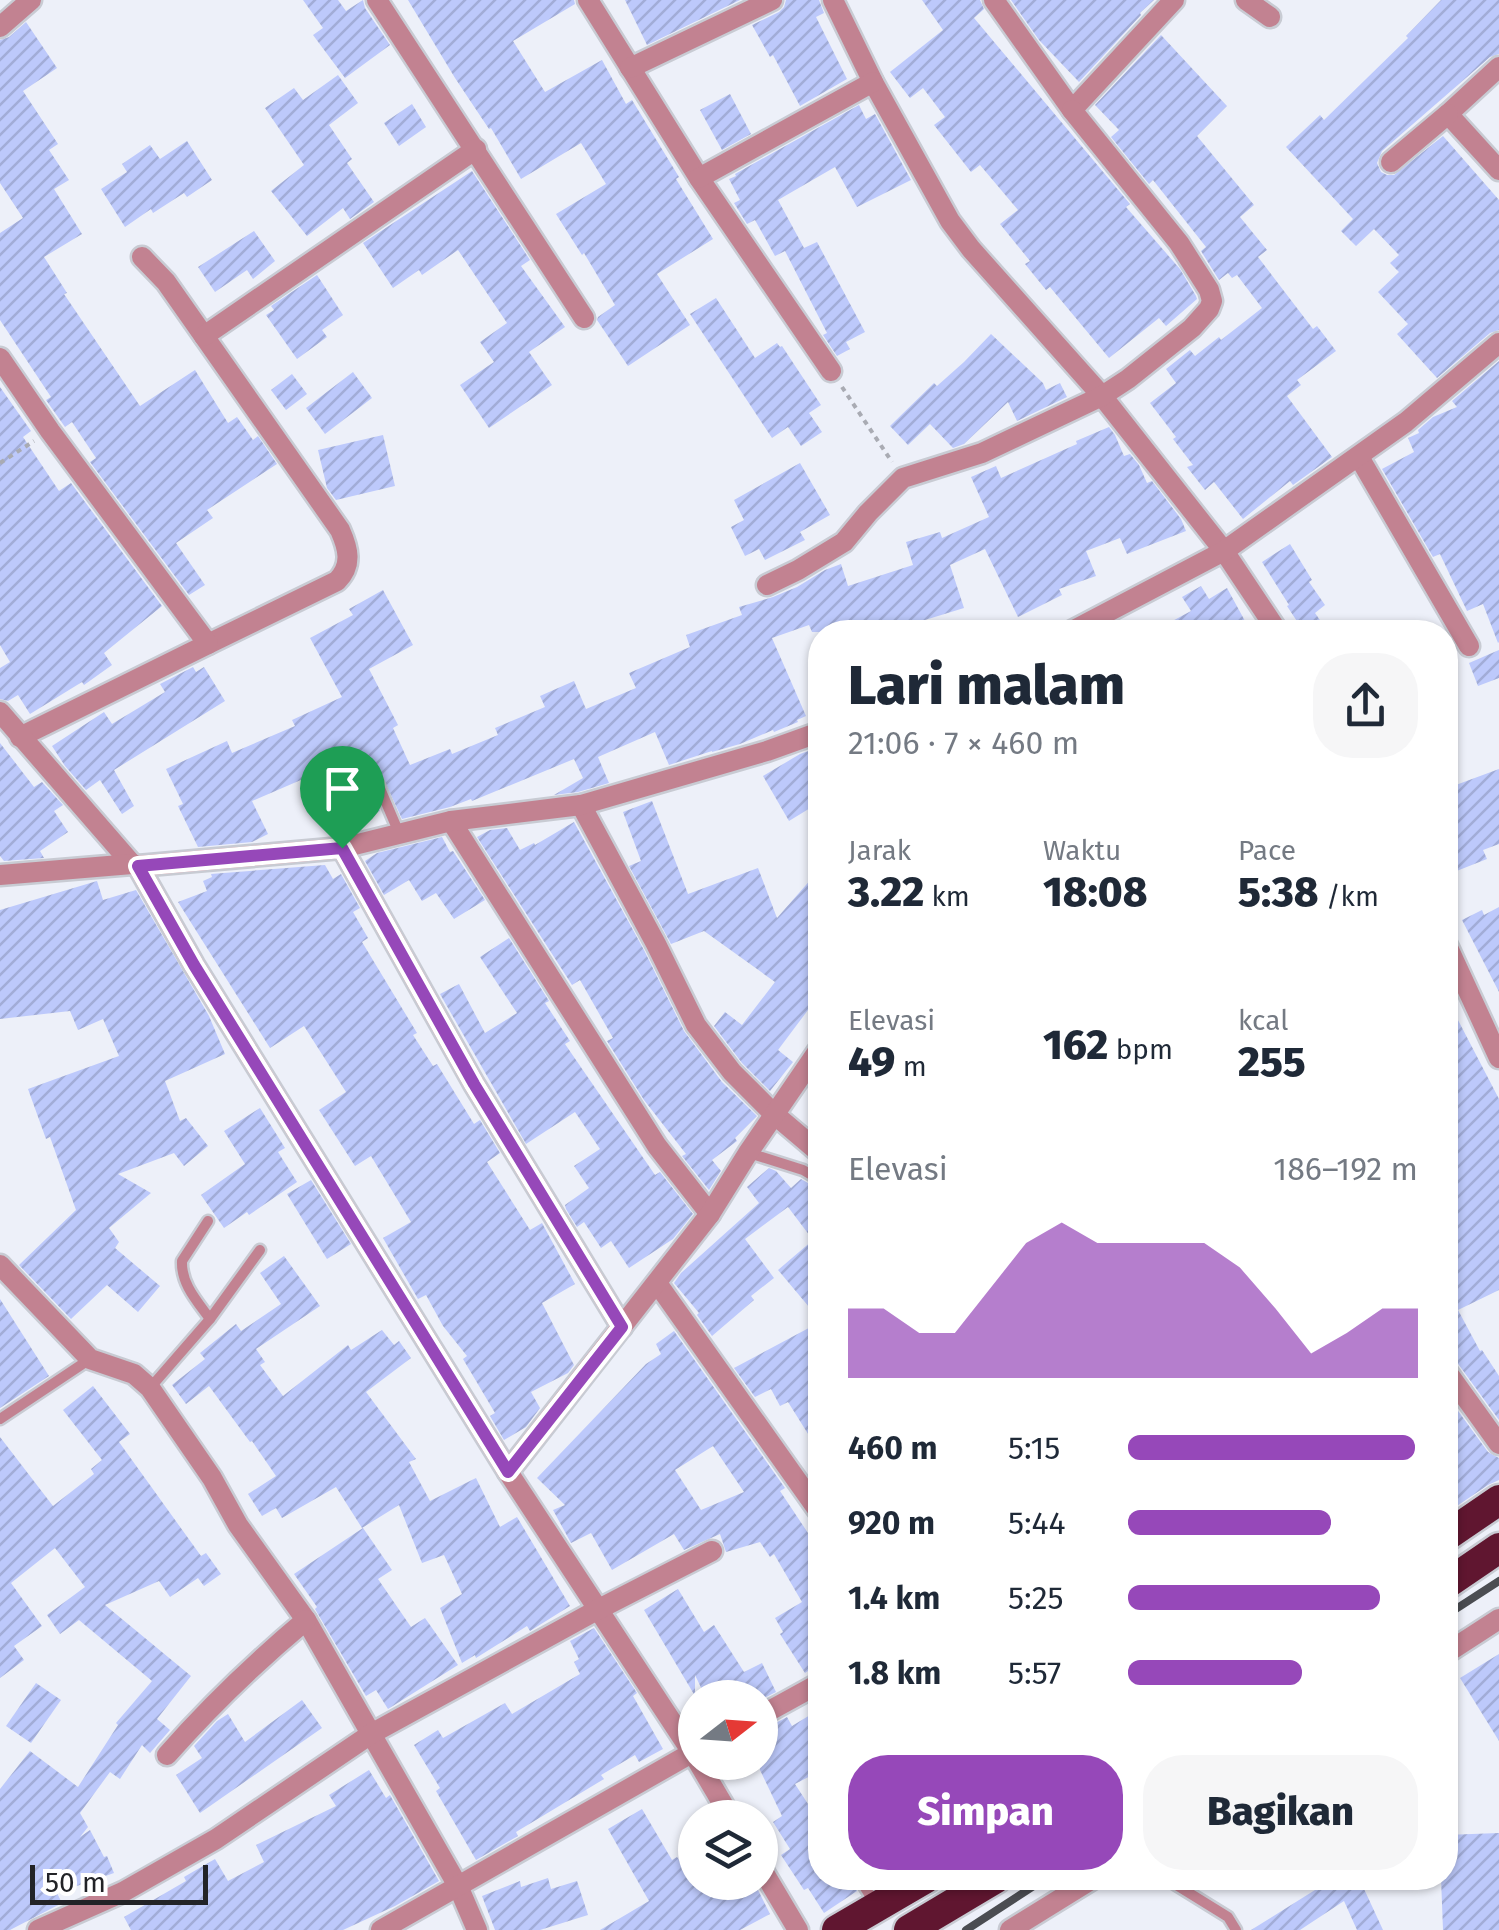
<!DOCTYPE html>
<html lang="id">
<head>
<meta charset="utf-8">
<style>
  body { margin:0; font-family:"Fira Sans",sans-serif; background:#f6f6f7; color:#1f2937; height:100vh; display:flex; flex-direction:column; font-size:38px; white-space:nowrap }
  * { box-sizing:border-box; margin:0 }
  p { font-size:32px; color:#747a83 }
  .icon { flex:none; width:55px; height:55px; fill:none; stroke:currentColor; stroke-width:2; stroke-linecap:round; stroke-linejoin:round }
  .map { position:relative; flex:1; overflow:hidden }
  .details { position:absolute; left:808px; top:620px; width:650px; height:1270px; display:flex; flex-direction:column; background:#fff; border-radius:40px; box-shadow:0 2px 8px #0004 }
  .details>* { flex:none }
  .needle { width:65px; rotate:73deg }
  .buttons { position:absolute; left:678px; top:1680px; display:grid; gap:20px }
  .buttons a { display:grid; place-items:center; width:100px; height:100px; border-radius:50%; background:#fff; box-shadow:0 2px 8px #0004; font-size:50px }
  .scale { position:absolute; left:30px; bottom:25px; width:178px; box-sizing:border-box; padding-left:10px; border:5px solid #222327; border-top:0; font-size:28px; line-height:35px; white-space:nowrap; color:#222327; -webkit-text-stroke:8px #fff; paint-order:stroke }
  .pin { position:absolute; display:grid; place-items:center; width:85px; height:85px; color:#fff; margin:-102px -42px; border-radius:50% 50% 50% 0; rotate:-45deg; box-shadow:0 0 10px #0007 }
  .pin .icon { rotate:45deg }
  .round { display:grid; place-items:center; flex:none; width:105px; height:105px; border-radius:40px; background:#f6f6f7 }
  .headline { display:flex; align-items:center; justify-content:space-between; height:170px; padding:0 40px }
  h1 { font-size:55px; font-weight:800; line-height:75px }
  .metrics { display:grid; grid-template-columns:repeat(3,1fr); gap:15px; height:170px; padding:10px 40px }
  .metrics div { display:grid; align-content:center }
  .metrics b { font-size:42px; font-weight:800 }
  .metrics small { font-size:28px; font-weight:400 }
  .metrics p { font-size:28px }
  .chart { height:280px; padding:20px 40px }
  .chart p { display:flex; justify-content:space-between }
  .chart svg { width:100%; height:180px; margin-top:10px; fill:#9648b9; opacity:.7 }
  .cta { display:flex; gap:20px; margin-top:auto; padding:20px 40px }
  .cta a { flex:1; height:115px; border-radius:40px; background:#9648b9; color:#fff; font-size:40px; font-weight:800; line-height:115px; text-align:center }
  .cta a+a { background:#f6f6f7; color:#1f2937 }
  ul { padding:0 40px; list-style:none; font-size:32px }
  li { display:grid; grid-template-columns:160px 120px 1fr; align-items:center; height:75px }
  li i { height:25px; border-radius:12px; background:#9648b9 }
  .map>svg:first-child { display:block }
  .building { fill:url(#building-hatch); fill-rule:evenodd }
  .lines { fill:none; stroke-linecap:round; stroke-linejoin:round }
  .lane-casing { stroke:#c8cbd3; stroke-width:15 }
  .street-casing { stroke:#c8cbd3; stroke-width:25 }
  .highway-casing { stroke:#c8cbd3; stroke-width:35 }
  .path { stroke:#a9abb3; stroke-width:4; stroke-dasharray:5 5; stroke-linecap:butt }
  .lane { stroke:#c28291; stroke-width:10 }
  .street { stroke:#c28291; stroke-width:20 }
  .highway { stroke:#601630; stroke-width:30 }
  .rail { stroke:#4b4d52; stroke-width:8 }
  .route-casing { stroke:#fff; stroke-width:20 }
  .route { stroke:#9648b9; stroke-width:12 }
</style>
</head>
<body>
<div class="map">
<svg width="1499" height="1930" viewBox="0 0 1499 1930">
  <defs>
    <pattern id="building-hatch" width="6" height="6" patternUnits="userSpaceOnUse" patternTransform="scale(2.5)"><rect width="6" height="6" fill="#bdc9fb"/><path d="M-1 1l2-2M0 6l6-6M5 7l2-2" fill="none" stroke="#a2acd7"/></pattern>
  </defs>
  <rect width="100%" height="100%" fill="#edf0f9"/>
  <g class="building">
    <polygon points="303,0 338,0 346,11 363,0 365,8 390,45 345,78 313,35 323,28"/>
    <polygon points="408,0 574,0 575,4 513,41 545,92 602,60 626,104 632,100 679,177 676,179 713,239 657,274 690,325 628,366 597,320 598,317 615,305 584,253 582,255 556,214 606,184 581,143 521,179 491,128 489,129 455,78"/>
    <polygon points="625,0 740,0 647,45"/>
    <polygon points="786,0 819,0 824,13 816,17 847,79 800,106 773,55 770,57 752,25 779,12 784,7"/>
    <polygon points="922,0 980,0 984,9 974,18 1130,204 1126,207 1180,269 1196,296 1197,299 1166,326 1159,318 1109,358 1050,287 1046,290 1025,264 1030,261 1000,224 1018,210 980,165 971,172 934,125 945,117 923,88 910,98 890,72 943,30"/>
    <polygon points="1011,0 1154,0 1140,13 1141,15 1079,82 1039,40"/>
    <polygon points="1441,0 1499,0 1499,54 1490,57 1382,151 1377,163 1381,172 1387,175 1394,175 1443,136 1499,200 1499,330 1490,333 1437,378 1397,334 1408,324 1378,292 1399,272 1390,263 1399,255 1374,229 1356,246 1341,231 1353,219 1286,147 1320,115 1324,120 1408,38 1406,36"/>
    <polygon points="26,22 57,68 23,91 58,144 49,150 69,180 54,189 82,234 44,257 67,293 64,294 140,406 195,370 228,423 237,417 253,440 258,436 277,464 207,510 213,518 176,543 205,585 189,595 90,462 96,458 72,422 65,427 46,400 51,397 0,320 0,233 23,218 0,183 0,40 9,37"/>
    <polygon points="1161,35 1227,106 1197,136 1254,205 1240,217 1267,250 1258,257 1313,329 1317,326 1336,351 1297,380 1301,385 1287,396 1332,457 1293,485 1290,481 1243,519 1214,482 1205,490 1187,467 1193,465 1173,439 1176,437 1150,403 1176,383 1166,369 1190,350 1195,356 1219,337 1221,340 1262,308 1237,275 1232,278 1228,273 1219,280 1201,251 1206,247 1153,180 1149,184 1111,137 1119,130 1095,105"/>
    <polygon points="338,75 358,103 329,125 352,159 347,163 374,202 350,219 343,208 307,236 271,191 304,165 265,108 294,88 303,100"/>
    <polygon points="730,94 751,134 722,150 700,110"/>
    <polygon points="412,104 426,127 399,146 384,123"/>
    <polygon points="859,105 866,119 875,114 911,180 857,207 835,167 778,200 804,248 817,242 865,332 846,342 850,349 837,356 823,335 827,333 785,251 775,256 755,220 747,224 734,203 740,200 729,179 736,176 735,174"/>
    <polygon points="187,141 212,180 187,197 184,193 153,213 151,209 125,227 101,189 127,172 122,164 150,145 160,159"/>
    <polygon points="472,171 530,260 521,266 565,327 529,352 552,385 489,428 460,385 494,362 480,342 507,323 458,250 422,275 419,270 393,288 363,243"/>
    <polygon points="254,231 275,261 253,279 247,270 215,292 198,267"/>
    <polygon points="317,275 343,315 322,330 327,337 297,359 266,315 274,310 271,306"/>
    <polygon points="716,298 755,358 777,343 780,347 782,346 821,405 809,413 822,432 801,446 788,427 772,438 690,314"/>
    <polygon points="991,334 1043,383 1046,390 1060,383 1067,397 1017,421 1008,402 964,444 953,448 930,424 908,445 890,426 934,383 937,386 964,362"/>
    <polygon points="1499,361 1499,642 1498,643 1483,604 1467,611 1440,554 1433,557 1382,469 1414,452 1408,438 1419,433 1418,430 1433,417 1457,407 1452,401"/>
    <polygon points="353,372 372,398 325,434 306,408"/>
    <polygon points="292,374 307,394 286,410 271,390"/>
    <polygon points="0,387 31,431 23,437 59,491 71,483 162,606 104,653 112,665 84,685 82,682 30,714 18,695 8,701 0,699 0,668 10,662 0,645"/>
    <polygon points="1109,427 1115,435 1124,456 1130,454 1139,465 1147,483 1152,481 1181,519 1186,531 1127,554 1120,538 1086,551 1096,576 1059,589 1062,595 1018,617 985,549 950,565 964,608 886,632 812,632 809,625 772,638 806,716 797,720 798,722 774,732 773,730 740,744 712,752 712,751 669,765 655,732 598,757 609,783 578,792 554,795 583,778 574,759 472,801 471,799 450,807 402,819 377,765 369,764 364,772 380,811 359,818 348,784 327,794 317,773 252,801 268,834 252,842 198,847 178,806 183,804 166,769 227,741 232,753 295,726 292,720 342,697 310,638 353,615 349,609 383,590 413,645 369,669 398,725 393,728 410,765 450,749 452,754 498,735 495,728 545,707 540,696 574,681 586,709 636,688 629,673 690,647 686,635 742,615 739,607 773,597 797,587 825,570 841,564 848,586 913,565 906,542 940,532 942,538 989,517 971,477 996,466 1001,478 1077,444 1076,441"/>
    <polygon points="383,435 395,486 336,500 327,488 318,450"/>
    <polygon points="800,463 830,515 800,532 805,540 765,560 759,549 745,556 731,527 744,520 734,500"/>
    <polygon points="1290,544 1312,580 1309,582 1325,605 1315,613 1322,623 1308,632 1304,632 1287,606 1289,605 1262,562"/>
    <polygon points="1201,586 1209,599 1227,588 1251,632 1152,632 1191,611 1182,597"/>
    <polygon points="1499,650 1499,678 1478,686 1469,663"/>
    <polygon points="193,667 196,672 204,667 225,701 114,770 134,806 122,814 100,780 86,790 65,766 52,746 104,712 112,724 165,692 160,684"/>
    <polygon points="0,743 34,787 42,782 63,805 54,811 68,832 40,851 44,858 4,861 0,856"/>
    <polygon points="814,749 820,758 820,802 789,821 763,776 800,754"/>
    <polygon points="1499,769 1499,844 1483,850 1487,859 1449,874 1445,862 1445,845 1453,842 1445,821 1445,789"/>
    <polygon points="652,801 688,894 758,868 777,918 820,869 820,994 778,1050 793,1062 770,1091 742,1063 714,1026 725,1012 742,1025 775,982 704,931 671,944 629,866 641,861 623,812"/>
    <polygon points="574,822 644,950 684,1031 722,1082 757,1116 735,1138 737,1141 712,1160 721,1171 709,1190 682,1156 686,1154 644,1100 607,1041 613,1038 580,980 572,985 477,837 490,830 507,828 520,850 534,843 535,845"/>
    <polygon points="442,837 450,852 453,851 485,900 454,919 436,893 422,901 409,880 384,895 365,861 377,853"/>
    <polygon points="325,865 333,879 341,874 360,908 353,912 368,938 362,942 417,1033 413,1035 433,1066 437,1064 474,1124 480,1120 500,1153 487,1162 530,1230 542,1223 575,1284 542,1303 574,1365 568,1373 531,1392 540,1408 526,1427 504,1440 490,1416 495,1413 463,1359 467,1356 443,1326 426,1295 418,1299 383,1238 411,1222 371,1156 355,1166 319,1110 346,1092 304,1026 270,1048 178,902 207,891 203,881 212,877 211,874"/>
    <polygon points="97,881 103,900 136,890 209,1016 225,1054 165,1081 180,1121 186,1118 208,1146 184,1166 174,1153 118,1174 151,1193 109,1228 119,1242 115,1248 160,1286 138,1312 107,1285 71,1319 19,1265 76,1210 50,1137 46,1139 28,1089 119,1056 103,1019 78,1030 70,1011 0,1019 0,910"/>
    <polygon points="1499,907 1499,992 1462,920 1482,910 1484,915"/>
    <polygon points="509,938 549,1001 545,1003 570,1041 565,1044 655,1175 660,1172 693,1214 673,1239 629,1268 611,1241 601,1248 584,1222 577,1227 566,1209 565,1205 589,1188 574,1166 600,1149 575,1112 526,1144 440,994 459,984 485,1033 517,1013 480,957"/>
    <polygon points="1445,995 1499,1099 1499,1290 1458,1310 1480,1351 1482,1350 1499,1376 1499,1420 1456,1361 1445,1355"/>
    <polygon points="260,1108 285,1148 278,1152 297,1182 249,1215 247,1212 224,1228 201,1195 245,1164 224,1131"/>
    <polygon points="769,1168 776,1171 791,1188 801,1179 820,1190 820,1320 778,1270 813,1240 788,1207 745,1239 774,1278 751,1296 754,1300 712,1336 697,1315 699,1313 674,1283 681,1273 759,1203 747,1187"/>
    <polygon points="311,1180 351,1244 327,1259 287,1194"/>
    <polygon points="284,1256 320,1306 256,1349 265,1362 260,1365 283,1396 348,1345 351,1350 382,1330 394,1345 399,1341 411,1358 366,1392 416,1459 409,1462 430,1501 476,1478 500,1527 517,1517 570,1606 530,1631 527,1626 476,1658 475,1655 462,1663 440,1608 462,1594 444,1555 422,1563 399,1505 362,1528 336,1487 282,1518 276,1508 262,1516 248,1494 276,1476 252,1441 250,1442 209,1386 186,1404 172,1385 205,1359 200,1353 236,1324 241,1331 281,1304 260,1273"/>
    <polygon points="0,1299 49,1376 0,1408"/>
    <polygon points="820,1322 820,1453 788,1402 780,1406 771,1389 755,1397 734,1368"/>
    <path d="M674 1331 785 1488 780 1491 808 1533 820 1527V1555L813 1559 820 1571V1663L805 1673 780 1634 783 1632 775 1618 802 1602 774 1554 770 1557 760 1542 726 1552 720 1534 684 1550 674 1534 612 1570 591 1533 571 1543 553 1510 565 1505 537 1478 646 1364 661 1354 656 1344ZM713 1446 744 1492 701 1510 675 1470Z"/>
    <polygon points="93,1386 130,1434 119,1442 201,1556 206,1553 221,1574 204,1586 198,1578 170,1597 159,1581 105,1605 191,1676 157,1719 170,1730 150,1753 142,1745 120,1779 110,1772 80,1813 88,1827 80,1837 90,1830 104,1857 107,1856 114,1873 57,1893 62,1903 10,1930 0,1930 0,1789 30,1751 78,1787 118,1725 116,1723 152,1681 79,1620 60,1634 47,1615 85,1587 55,1548 11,1583 42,1626 14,1646 24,1660 0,1678 0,1437 53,1506 94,1474 91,1469 102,1460 63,1410"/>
    <polygon points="1445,1393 1488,1452 1499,1458 1499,1480 1488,1485 1445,1514"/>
    <polygon points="363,1528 392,1570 378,1579 411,1627 425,1618 458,1665 388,1709 376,1690 366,1696 315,1609 317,1607 294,1574"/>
    <polygon points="678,1589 704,1632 714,1625 744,1672 762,1663 776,1692 760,1700 760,1698 706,1698 695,1675 695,1696 644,1610"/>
    <polygon points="594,1628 637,1693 633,1696 663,1749 639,1762 635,1755 601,1775 604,1779 516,1832 518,1836 476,1860 436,1791 440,1788 414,1745 438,1730 443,1738 505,1703 512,1714 580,1674 574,1662 579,1659 570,1641"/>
    <polygon points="1499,1654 1499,1741 1460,1678"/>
    <polygon points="36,1683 61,1700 31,1743 6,1726"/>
    <polygon points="302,1700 322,1728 200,1813 176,1775 202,1758 194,1746 217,1721 228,1714 245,1742"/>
    <polygon points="820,1709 820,1771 795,1784 808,1804 809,1813 815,1821 820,1823 820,1878 850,1878 857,1891 824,1913 808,1888 804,1890 781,1855 790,1849 773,1822 782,1816 760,1770 760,1748 775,1738 770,1726 787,1717 792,1726"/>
    <polygon points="369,1770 386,1798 390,1795 439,1881 395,1906 343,1930 131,1930 124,1917 186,1881 184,1877 215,1859 228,1881 264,1862 256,1845 336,1806 329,1795"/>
    <polygon points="642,1809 672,1860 677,1857 682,1864 695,1857 695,1882 754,1882 770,1914 740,1930 600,1930 649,1901 608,1829"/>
    <polygon points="1499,1833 1499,1930 1443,1930 1441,1878 1445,1878 1445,1835"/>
    <polygon points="548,1878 551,1889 577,1881 588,1915 540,1930 495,1930 482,1896 520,1881 521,1887"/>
    <polygon points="1307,1878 1359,1878 1383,1930 1357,1930 1344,1901 1300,1930 1251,1930 1315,1890"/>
  </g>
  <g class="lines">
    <defs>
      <g id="lane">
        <polyline points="373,772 399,833"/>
        <polyline points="749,1153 803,1170 820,1180"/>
        <path d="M208 1221 182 1261C181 1284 197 1301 210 1319"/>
        <polyline points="150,1388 210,1319 260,1250"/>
        <polyline points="0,1419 90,1359"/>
        <polyline points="816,1808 820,1814"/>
        <polyline points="859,1878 874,1902"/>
        <polyline points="1165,1878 1228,1917 1236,1930"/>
      </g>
      <g id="street">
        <polyline points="377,0 584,318"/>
        <polyline points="588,0 699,178 831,371"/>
        <polyline points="833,0 873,82 950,221 971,249 1102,396 1224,551 1278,632"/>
        <polyline points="994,0 1072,110 1174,0"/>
        <polyline points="1246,0 1270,17"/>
        <polyline points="0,27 31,0"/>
        <polyline points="1499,67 1448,114 1499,170"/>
        <polyline points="630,68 772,0"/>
        <polyline points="1391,162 1448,114"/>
        <polyline points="699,178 873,82"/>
        <path d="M142 257 166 282 340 530C348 548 353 565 337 581L208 644"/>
        <polyline points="204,336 476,149"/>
        <polyline points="0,358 50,431 208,644 20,737"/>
        <polyline points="1359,457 1469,646"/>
        <polyline points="767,585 798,570 844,542 868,513 903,478 982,453 1102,396 1128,379 1192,328 1209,309 1212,301 1209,290 1179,243 1072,110"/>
        <polyline points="1070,632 1224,551 1406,422 1499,343"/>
        <polyline points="0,712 132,864"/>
        <polyline points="581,805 656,944 696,1025 732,1072 774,1114 820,1153"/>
        <polyline points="451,821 657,1146 710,1214"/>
        <polyline points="342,848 474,1084 622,1327"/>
        <polyline points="138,866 194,965 508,1472 695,1757"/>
        <polyline points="0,875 132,864 138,866 342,848 451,821 581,805 767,751 820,732"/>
        <polyline points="1445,941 1499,1058"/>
        <polyline points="0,1265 90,1359 134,1374 150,1388 212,1478 238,1525 306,1620 458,1886 477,1930"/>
        <polyline points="657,1283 820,1513"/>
        <polyline points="1445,1369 1499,1444"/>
        <polyline points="508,1472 710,1214 748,1153 820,1048"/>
        <polyline points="1445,1654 1499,1619"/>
        <polyline points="760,1716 820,1683"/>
        <path d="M167 1755C210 1706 256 1662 306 1620"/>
        <polyline points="698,1762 731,1818"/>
        <polyline points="760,1866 798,1930"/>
        <polyline points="38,1930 123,1892 216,1839 371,1734 597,1610 712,1551"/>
        <polyline points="381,1930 695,1751"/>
        <polyline points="1010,1930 1094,1878"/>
      </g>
      <g id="highway">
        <polyline points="1445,1537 1499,1500"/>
        <polyline points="1445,1585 1499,1548"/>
        <polyline points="837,1930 926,1878"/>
        <polyline points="909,1930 996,1878"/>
      </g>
    </defs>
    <use href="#lane" class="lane-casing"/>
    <use href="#street" class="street-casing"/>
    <use href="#highway" class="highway-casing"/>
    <g class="path">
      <polyline points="842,387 892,462"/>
      <polyline points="0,463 34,441"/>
    </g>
    <use href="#lane" class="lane"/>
    <use href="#street" class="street"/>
    <use href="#highway" class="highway"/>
    <g class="rail">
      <polyline points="1445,1616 1499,1581"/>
      <polyline points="966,1930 1046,1878"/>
    </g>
  </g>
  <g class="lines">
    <defs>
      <polygon id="route" points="342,848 474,1084 622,1327 508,1472 194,965 138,866"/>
    </defs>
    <use href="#route" class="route-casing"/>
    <use href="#route" class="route"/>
  </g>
</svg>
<div class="buttons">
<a><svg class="needle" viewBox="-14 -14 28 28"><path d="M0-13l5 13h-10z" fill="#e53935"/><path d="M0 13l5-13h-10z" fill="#747a83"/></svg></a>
<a><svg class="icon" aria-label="layers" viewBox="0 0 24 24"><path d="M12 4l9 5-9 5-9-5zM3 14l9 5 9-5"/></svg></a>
</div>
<div class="scale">50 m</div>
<div class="pin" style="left:342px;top:848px;background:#1e9e55"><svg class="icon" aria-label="arrive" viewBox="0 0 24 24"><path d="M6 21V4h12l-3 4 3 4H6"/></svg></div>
<section class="details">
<div class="headline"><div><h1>Lari malam</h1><p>21:06 · 7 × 460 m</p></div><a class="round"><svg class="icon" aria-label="share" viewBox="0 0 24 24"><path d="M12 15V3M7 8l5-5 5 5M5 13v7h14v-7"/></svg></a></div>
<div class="metrics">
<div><p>Jarak</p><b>3.22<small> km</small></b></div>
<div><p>Waktu</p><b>18:08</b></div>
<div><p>Pace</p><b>5:38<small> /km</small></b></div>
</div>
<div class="metrics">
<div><p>Elevasi</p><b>49<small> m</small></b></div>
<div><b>162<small> bpm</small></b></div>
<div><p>kcal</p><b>255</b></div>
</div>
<div class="chart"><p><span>Elevasi</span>186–192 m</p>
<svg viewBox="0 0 160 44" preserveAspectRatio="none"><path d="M0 44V27L10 27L20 33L30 33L40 22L50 11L60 6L70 11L80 11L90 11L100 11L110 17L120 27L130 38L140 33L150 27L160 27V44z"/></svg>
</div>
<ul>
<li><b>460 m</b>5:15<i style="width:99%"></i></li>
<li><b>920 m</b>5:44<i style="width:70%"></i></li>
<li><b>1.4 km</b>5:25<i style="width:87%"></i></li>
<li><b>1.8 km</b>5:57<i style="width:60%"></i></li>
</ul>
<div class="cta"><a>Simpan</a><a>Bagikan</a></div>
</section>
</div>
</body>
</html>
